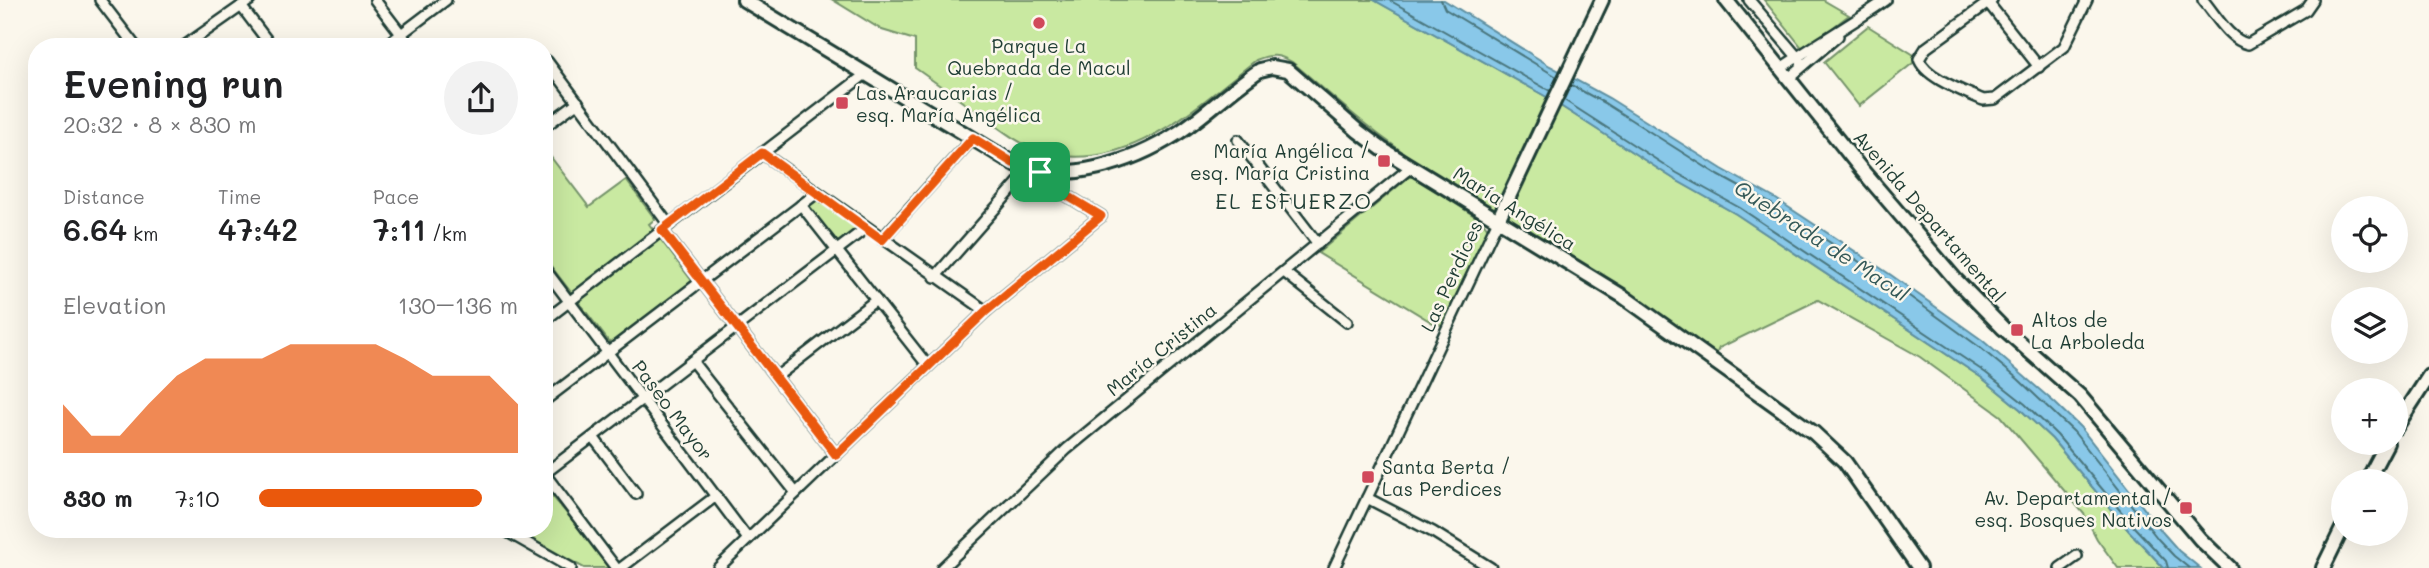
<!DOCTYPE html>
<html lang="en">
<head>
<meta charset="utf-8">
<style>
  body { margin:0; font-family:Mali,sans-serif; background:#f2f2f2; color:#202124; height:100vh; display:flex; flex-direction:column; font-size:26px; white-space:nowrap }
  * { box-sizing:border-box; margin:0 }
  p { font-size:23px; color:#757577 }
  .icon { flex:none; width:38px; height:38px; fill:none; stroke:currentColor; stroke-width:2; stroke-linecap:round; stroke-linejoin:round }
  .map { position:relative; flex:1; overflow:hidden }
  .sheet { position:absolute; left:28px; top:38px; width:525px; height:500px; display:flex; flex-direction:column; background:#fff; border-radius:28px; box-shadow:0 7px 28px #0002 }
  .sheet>* { flex:none }
  .fabs { position:absolute; left:2331px; top:196px; display:grid; gap:14px }
  .fabs a { display:grid; place-items:center; width:77px; height:77px; border-radius:50%; background:#fff; box-shadow:0 7px 28px #0002; font-size:35px }
  .pin { position:absolute; display:grid; place-items:center; width:60px; height:60px; color:#fff; margin:-30px; border-radius:14px; box-shadow:0 4px 10px #0006 }
  .round { display:grid; place-items:center; flex:none; width:74px; height:74px; border-radius:37px; background:#f2f2f2 }
  .head { display:flex; align-items:center; justify-content:space-between; height:119px; padding:0 35px }
  h1 { font-size:38px; font-weight:600; line-height:52px }
  .figures { display:grid; grid-template-columns:repeat(3,1fr); gap:10px; height:119px; padding:7px 35px }
  .figures div { display:grid; align-content:center }
  .figures b { font-size:30px; font-weight:600 }
  .figures small { font-size:19px; font-weight:400 }
  .figures p { font-size:19px }
  .chart { height:196px; padding:14px 35px }
  .chart p { display:flex; justify-content:space-between }
  .chart svg { width:100%; height:126px; margin-top:7px; fill:#ea580c; opacity:.7 }
  ul { padding:0 35px; list-style:none; font-size:23px }
  li { display:grid; grid-template-columns:112px 84px 1fr; align-items:center; height:52px }
  li i { height:18px; border-radius:9px; background:#ea580c }
  .map>svg:first-child { display:block }
  .green { fill:#c9e9a1; stroke:#74936a; stroke-width:2 }
  .water { fill:#89c8e9; stroke:#5f90a1; stroke-width:2 }
  .lines { fill:none; stroke-linecap:round; stroke-linejoin:round }
  .shore { stroke:#49757c; stroke-width:2 }
  .street-casing { stroke:#1f3d34; stroke-width:14 }
  .secondary-casing { stroke:#1f3d34; stroke-width:18 }
  .street { stroke:#fbf7ec; stroke-width:9 }
  .secondary { stroke:#fbf7ec; stroke-width:12 }
  .route-casing { stroke:#fff; stroke-width:14 }
  .route { stroke:#ea580c; stroke-width:9 }
  .poi-dot { fill:#d1495b; stroke:#fbf7ec; stroke-width:2.5 }
  .labels { text-anchor:middle; dominant-baseline:central; stroke-width:5; stroke-linejoin:round; paint-order:stroke }
  .poi-label { font-size:19px; fill:#1f3d34; stroke:#fbf7ec; text-anchor:start }
  .street-label { font-size:19px; fill:#1f3d34; stroke:#fbf7ec }
  .neighbourhood-label { font-size:21px; letter-spacing:2px; fill:#1f3d34; stroke:#fbf7ec }
  .water-label { font-size:21px; font-style:italic; fill:#345958; stroke:#fbf7ec }
</style>
</head>
<body>
<div class="map">
<svg width="2429" height="568" viewBox="0 0 2429 568">
  <rect width="100%" height="100%" fill="#fbf7ec"/>
  <filter id="ink" filterUnits="userSpaceOnUse"><feTurbulence type="fractalNoise" baseFrequency=".0143" numOctaves="2"/><feDisplacementMap in="SourceGraphic" scale="14" xChannelSelector="R" yChannelSelector="G"/><feConvolveMatrix kernelMatrix="1 2 1 2 8 2 1 2 1" color-interpolation-filters="sRGB"/></filter>
  <g filter="url(#ink)">
    <g class="green">
      <path d="M833 0H1374L1545 96 1674 179 1736 214 1982 378 2020 409 2052 439 2129 531 2164 568H2118L2097 539 2084 514 2001 416 1920 357 1818 300 1719 348 1716 355C1606 280 1489 216 1382 137 1351 114 1322 87 1292 62 1278 54 1271 54 1256 60 1196 107 1123 178 1039 151 1019 144 1002 130 985 118 961 101 938 84 915 68V40L882 30Z"/>
      <polygon points="1764,0 1823,0 1849,15 1804,50"/>
      <polygon points="1868,26 1914,55 1913,63 1859,106 1824,62"/>
      <polygon points="547,152 589,207 626,180 655,219 649,224 692,281 610,343 544,257 544,154"/>
      <polygon points="1409,177 1415,177 1482,221 1488,229 1442,325 1433,323 1318,253"/>
      <polygon points="815,197 858,227 837,246 804,206"/>
      <polygon points="544,486 612,568 584,568 515,530 544,530"/>
    </g>
    <polygon class="water" points="1374,0 1444,0 1550,66 1609,98 1722,169 1776,199 1891,275 1982,340 2055,403 2080,427 2164,534 2179,551 2200,568 2164,568 2129,531 2052,439 2020,409 1982,378 1736,214 1674,179 1545,96"/>
    <g class="lines">
      <g class="shore">
        <polyline points="1389,0 1550,91"/>
        <polyline points="1441,0 1445,9 1557,77"/>
        <polyline points="1571,85 1606,104 1718,175 1773,205 1887,280 1978,346 2018,379 2074,432 2158,539 2174,556 2189,568"/>
        <polyline points="1564,100 1677,173 1740,208 1986,373 2025,404 2057,435 2134,527 2166,561 2168,568"/>
      </g>
      <defs>
        <g id="street">
          <polyline points="100,0 136,47"/>
          <polyline points="375,0 411,47"/>
          <polyline points="1749,0 1804,65"/>
          <polyline points="1986,0 2039,67"/>
          <path d="M1992 0 1926 48 1919 59C1925 78 1966 92 1983 100L1995 99 2064 47 2087 0"/>
          <path d="M2203 0C2215 14 2229 40 2248 44L2306 10 2313 0"/>
          <polyline points="241,6 272,47"/>
          <polyline points="183,47 250,0"/>
          <polyline points="384,47 446,0"/>
          <polyline points="544,63 547,61 669,225"/>
          <path d="M1781 68C1816 44 1852 24 1886 0"/>
          <polyline points="1789,78 1838,36"/>
          <polyline points="544,127 578,102"/>
          <polyline points="1238,140 1318,244"/>
          <polyline points="762,153 986,311"/>
          <polyline points="801,205 928,366"/>
          <polyline points="662,230 836,455"/>
          <polyline points="882,239 973,138"/>
          <polyline points="544,268 748,539"/>
          <polyline points="1284,272 1347,322"/>
          <polyline points="935,277 1029,170"/>
          <polyline points="544,321 867,73"/>
          <polyline points="692,361 796,493"/>
          <polyline points="776,377 876,300"/>
          <polyline points="544,401 817,193"/>
          <polyline points="593,437 636,494"/>
          <polyline points="544,473 616,568"/>
          <polyline points="544,474 866,228"/>
          <polyline points="1367,498 1433,532 1491,568"/>
          <polyline points="504,530 571,568"/>
          <polyline points="621,568 716,496"/>
          <polyline points="718,568 986,311 1101,216 1056,189 1040,172"/>
          <polyline points="942,568 1067,449 1411,167"/>
          <polyline points="1334,568 1498,220"/>
          <polyline points="2060,568 2077,556"/>
        </g>
        <g id="secondary">
          <path d="M744 0 1013 163C1064 186 1133 162 1178 133 1207 114 1231 89 1260 70L1272 67 1288 70 1358 131 1382 149 1624 297 1814 433 1845 462 1919 568"/>
          <polyline points="1726,0 1861,169 1956,280 2003,328 2080,396 2200,539 2230,568"/>
          <polyline points="1498,220 1602,0"/>
          <polyline points="2396,427 2429,376"/>
          <polyline points="2367,481 2387,443"/>
          <polyline points="2323,568 2343,527"/>
        </g>
      </defs>
      <use href="#street" class="street-casing"/>
      <use href="#secondary" class="secondary-casing"/>
      <use href="#street" class="street"/>
      <use href="#secondary" class="secondary"/>
    </g>
  </g>
  <g class="lines" filter="url(#ink)">
    <defs>
      <polygon id="route" points="973,138 1013,163 1040,172 1056,189 1101,216 986,311 836,455 662,230 762,153 882,240"/>
    </defs>
    <use href="#route" class="route-casing"/>
    <use href="#route" class="route"/>
  </g>
  <g class="poi-dot">
    <circle cx="1039" cy="23" r="7"/>
    <rect x="835" y="96" width="14" height="14" rx="3.5"/>
    <rect x="1377" y="154" width="14" height="14" rx="3.5"/>
    <rect x="2010" y="323" width="14" height="14" rx="3.5"/>
    <rect x="1361" y="470" width="14" height="14" rx="3.5"/>
    <rect x="2179" y="501" width="14" height="14" rx="3.5"/>
  </g>
  <g class="labels">
    <g class="poi-label">
      <text x="1039" y="45" text-anchor="middle">Parque La<tspan x="1039" dy="22">Quebrada de Macul</tspan></text>
      <text x="856" y="92">Las Araucarias /<tspan x="856" dy="22">esq. María Angélica</tspan></text>
      <text x="1370" y="150" text-anchor="end">María Angélica /<tspan x="1370" dy="22">esq. María Cristina</tspan></text>
      <text x="2031" y="319">Altos de<tspan x="2031" dy="22">La Arboleda</tspan></text>
      <text x="1382" y="466">Santa Berta /<tspan x="1382" dy="22">Las Perdices</tspan></text>
      <text x="2172" y="497" text-anchor="end">Av. Departamental /<tspan x="2172" dy="22">esq. Bosques Nativos</tspan></text>
    </g>
    <g class="street-label">
      <text transform="translate(1515 208) rotate(32)">María Angélica</text>
      <text transform="translate(1930 216) rotate(49)">Avenida Departamental</text>
      <text transform="translate(1451 276) rotate(-65)">Las Perdices</text>
      <text transform="translate(1161 349) rotate(-39)">María Cristina</text>
      <text transform="translate(673 410) rotate(53)">Paseo Mayor</text>
    </g>
    <g class="neighbourhood-label">
      <text x="1294" y="200">EL ESFUERZO</text>
    </g>
    <g class="water-label">
      <text transform="translate(1822 240) rotate(33)">Quebrada de Macul</text>
    </g>
  </g>
</svg>
<div class="fabs">
<a><svg class="icon" aria-label="locate" viewBox="0 0 24 24"><circle cx="12" cy="12" r="6"/><path d="M12 2v4M12 18v4M2 12h4M18 12h4"/></svg></a>
<a><svg class="icon" aria-label="layers" viewBox="0 0 24 24"><path d="M12 4l9 5-9 5-9-5zM3 14l9 5 9-5"/></svg></a>
<a>+</a>
<a>−</a>
</div>
<div class="pin" style="left:1040px;top:172px;background:#1e9e55"><svg class="icon" aria-label="arrive" viewBox="0 0 24 24"><path d="M6 21V4h12l-3 4 3 4H6"/></svg></div>
<section class="sheet">
<div class="head"><div><h1>Evening run</h1><p>20:32 · 8 × 830 m</p></div><a class="round"><svg class="icon" aria-label="share" viewBox="0 0 24 24"><path d="M12 15V3M7 8l5-5 5 5M5 13v7h14v-7"/></svg></a></div>
<div class="figures">
<div><p>Distance</p><b>6.64<small> km</small></b></div>
<div><p>Time</p><b>47:42</b></div>
<div><p>Pace</p><b>7:11<small> /km</small></b></div>
</div>
<div class="chart"><p><span>Elevation</span>130–136 m</p>
<svg viewBox="0 0 160 44" preserveAspectRatio="none"><path d="M0 44V27L10 38L20 38L30 27L40 17L50 11L60 11L70 11L80 6L90 6L100 6L110 6L120 11L130 17L140 17L150 17L160 27V44z"/></svg>
</div>
<ul>
<li><b>830 m</b>7:10<i style="width:86%"></i></li>
</ul>
</section>
</div>
</body>
</html>
